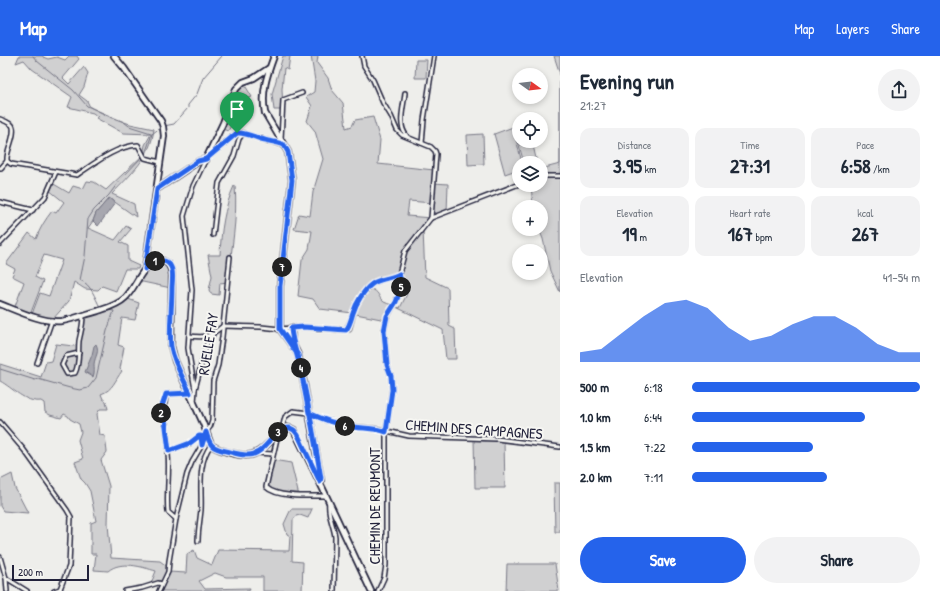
<!DOCTYPE html>
<html lang="en">
<head>
<meta charset="utf-8">
<style>
  body { margin:0; font-family:"Patrick Hand",sans-serif; background:#f2f2f3; color:#1f2937; height:100vh; display:flex; flex-direction:column; font-size:15px; white-space:nowrap }
  * { box-sizing:border-box; margin:0 }
  p { font-size:13px; color:#747a83 }
  .icon { flex:none; width:22px; height:22px; fill:none; stroke:currentColor; stroke-width:2; stroke-linecap:round; stroke-linejoin:round }
  .map { position:relative; flex:1; overflow:hidden }
  .sheet { display:flex; flex-direction:column; background:#fff; width:380px }
  .sheet>* { flex:none }
  .needle { width:26px; rotate:105deg }
  .fabs { position:absolute; left:512px; top:12px; display:grid; gap:8px }
  .fabs a { display:grid; place-items:center; width:36px; height:36px; border-radius:50%; background:#fff; box-shadow:0 2px 6px #0003; font-size:20px }
  .scale { position:absolute; left:12px; bottom:10px; width:77px; box-sizing:border-box; padding-left:4px; border:2px solid #22223b; border-top:0; font-size:11px; line-height:14px; white-space:nowrap; color:#22223b; -webkit-text-stroke:3px #f6f6f2; paint-order:stroke }
  .pin { position:absolute; display:grid; place-items:center; width:34px; height:34px; color:#fff; margin:-41px -17px; border-radius:50% 50% 50% 0; rotate:-45deg; box-shadow:0 0 4px #0007 }
  .pin .icon { rotate:45deg }
  .km { position:absolute; width:20px; height:20px; margin:-10px; border-radius:50%; background:#222; color:#fff; font-size:11px; line-height:20px; text-align:center }
  .round { display:grid; place-items:center; flex:none; width:42px; height:42px; border-radius:21px; background:#f2f2f3 }
  .summary { display:flex; align-items:center; justify-content:space-between; height:68px; padding:0 20px }
  h1 { font-size:22px; font-weight:700; line-height:30px }
  .stats { display:grid; grid-template-columns:repeat(3,1fr); gap:6px; height:68px; padding:4px 20px }
  .stats div { display:grid; align-content:center; border-radius:10px; background:#f2f2f3; text-align:center }
  .stats b { font-size:20px; font-weight:700 }
  .stats small { font-size:11px; font-weight:400 }
  .stats p { font-size:11px }
  .chart { height:112px; padding:8px 20px }
  .chart p { display:flex; justify-content:space-between }
  .chart svg { width:100%; height:72px; margin-top:4px; fill:#2563eb; opacity:.7 }
  .action { display:flex; gap:8px; margin-top:auto; padding:8px 20px }
  .action a { flex:1; height:46px; border-radius:24px; background:#2563eb; color:#fff; font-size:16px; font-weight:700; line-height:46px; text-align:center }
  .action a+a { background:#f2f2f3; color:#1f2937 }
  ul { padding:0 20px; list-style:none; font-size:13px }
  li { display:grid; grid-template-columns:64px 48px 1fr; align-items:center; height:30px }
  li i { height:10px; border-radius:5px; background:#2563eb }
  header { display:flex; align-items:center; gap:24px; box-sizing:border-box; height:56px; padding:0 20px; background:#2563eb; color:#fff }
  header strong { font-size:19px }
  nav { display:flex; gap:22px; margin-inline-start:auto; font-size:14px }
  main { display:flex; flex:1; min-height:0 }
  .map>svg:first-child { display:block }
  .green { fill:#d0d0d1; stroke:#797986; fill-rule:evenodd }
  .water { fill:#a7a7af; stroke:#727281 }
  .lines { fill:none; stroke-linecap:round; stroke-linejoin:round }
  .stream { stroke:#727281; stroke-width:1 }
  .street-casing { stroke:#22223b; stroke-width:6 }
  .secondary-casing { stroke:#22223b; stroke-width:8 }
  .street { stroke:#f6f6f2; stroke-width:3 }
  .secondary { stroke:#f6f6f2; stroke-width:4.5 }
  .route-casing { stroke:#fff; stroke-width:8 }
  .route { stroke:#2563eb; stroke-width:5 }
  .labels { text-anchor:middle; dominant-baseline:central; stroke-width:4; stroke-linejoin:round; paint-order:stroke }
  .street-label { font-size:15px; fill:#22223b; stroke:#f6f6f2 }
</style>
</head>
<body>
<header>
<strong>Map</strong>
<nav><a>Map</a><a>Layers</a><a>Share</a></nav>
</header>
<main>
<div class="map">
<svg width="560" height="535" viewBox="0 0 560 535">
  <rect width="100%" height="100%" fill="#eeeeeb"/>
  <filter id="ink" filterUnits="userSpaceOnUse"><feTurbulence type="fractalNoise" baseFrequency=".025" numOctaves="2"/><feDisplacementMap in="SourceGraphic" scale="8" xChannelSelector="R" yChannelSelector="G"/><feConvolveMatrix kernelMatrix="1 2 1 2 8 2 1 2 1" color-interpolation-filters="sRGB"/></filter>
  <g filter="url(#ink)">
    <g class="green">
      <path d="M19 0H43V1L48 3 57 1 65 4 69 0H77L79 3 63 22 69 28 84 11 88 17 84 31 79 39 87 45 90 51 110 61 130 68 154 73C151 101 130 119 112 138L134 148 136 161 109 142 96 157 93 165 88 172 115 184 126 170 131 173 120 186 128 190V205L139 210 138 213H125L116 235 102 230 98 234 85 233 74 226 69 245 52 264 32 258 40 237 49 240 62 204 44 199 35 221 43 225 30 259 14 253 24 226 12 220 15 213 6 208 29 177 36 183C40 172 45 164 52 155L56 157 64 146 49 134 52 127 69 137 73 130 83 133 87 125 94 126 106 134 143 99 145 89 151 78 123 77 96 62 98 61 93 57 68 51 72 41 32 13 24 4 16 7Z"/>
      <polygon points="283,0 290,0 288,14 284,12 282,33 283,54 274,54 272,38"/>
      <path d="M311 0H318L317 7 328 22 332 34 343 47 346 72 352 70 355 64 373 61 380 84 378 108 434 114V127L448 128 447 156 431 162 423 174 425 221 448 232 449 270 455 273 456 303H446L443 274 394 250 386 264 356 258 352 273 351 276H347L353 257 320 253 313 243 298 240 302 204 309 193 312 175 294 173 299 158 310 160 313 136 323 103 315 75 307 65 312 50 306 41 314 36 315 25ZM409 145 432 147 431 162 407 160ZM399 218 401 234 407 238 400 252C395 250 388 248 384 246 377 241 381 236 369 232L380 224Z"/>
      <polygon points="554,0 560,0 560,236 550,215 543,183 539,173 541,173 541,151 533,151 531,129 541,129 541,113 560,108 560,18"/>
      <polygon points="416,4 427,4 426,22 415,22"/>
      <path d="M243 26 252 41 244 44 242 65 233 64 232 68 228 75 222 73C230 58 233 40 243 26Z"/>
      <polygon points="519,69 519,85 532,85 537,107 524,107 514,71"/>
      <polygon points="513,71 522,107 519,107 519,113 505,118 494,78"/>
      <polygon points="483,78 484,108 468,109 467,79"/>
      <path d="M234 130H235C238 162 231 194 228 226L220 227 219 239 211 238 209 234 212 220 208 199H220C221 176 224 152 234 130Z"/>
      <polygon points="159,206 166,208 170,213 171,232 138,225 146,214"/>
      <path d="M128 243 139 247 135 264 122 262 118 289 124 291 120 313 122 315C115 324 113 334 101 338L103 343 106 345 108 353H100L97 358 100 379 105 380 107 396 101 404 109 430 108 468 111 502 160 505 168 511 169 516 186 517 187 498 194 494 197 502 212 509 218 494 289 495 290 480 287 478 284 468 291 453H312L308 462 300 459 296 460 293 464 292 505 303 506 302 535H263V521H226L215 517 199 525 205 533 250 532 249 535H159L162 528 150 530 156 515C142 511 121 504 108 515L94 514 96 498H91V467L96 465 90 435 85 427 81 423 75 406 83 403 78 384 81 376 79 368 70 363 68 360 64 358 61 362 50 359 45 356 44 347 41 345C25 347 13 332 0 325V308L41 321 46 306 51 305 56 288 74 290 79 287 83 259 118 250Z"/>
      <polygon points="474,383 490,384 504,386 505,432 475,432"/>
      <polygon points="273,404 291,407 299,440 277,436 266,431"/>
      <polygon points="12,418 15,432 28,457 3,455 0,450 0,424"/>
      <polygon points="554,427 560,427 560,476 555,476"/>
      <polygon points="507,508 555,508 559,535 506,535"/>
    </g>
    <g class="water">
      <polygon points="109,142 115,147 98,170 93,165 96,157"/>
      <path d="M96 288C100 296 95 300 94 308 94 313 95 316 93 321L85 316 92 299 94 290Z"/>
    </g>
    <g class="lines">
      <g class="stream">
        <polyline points="33,0 37,5 73,34 87,50 124,66 129,70 151,77"/>
        <polyline points="164,70 174,68 188,52 188,49 197,38 203,22 222,0"/>
        <polyline points="152,78 161,71"/>
        <polyline points="145,98 152,78"/>
        <path d="M100 251C95 242 91 228 80 224L85 200 88 163 94 154 109 139 120 124 143 100"/>
        <polyline points="0,313 35,324 38,323 70,332 80,334 88,332 96,322 107,275 114,255 107,254"/>
      </g>
      <defs>
        <g id="street">
          <polyline points="362,0 364,10 373,24 383,47 391,60 397,74 402,79 431,91 435,95 436,98 431,162"/>
          <path d="M405 37C404 50 397 70 407 80"/>
          <path d="M0 63C3 64 9 67 12 69 17 76 7 94 7 102V105L11 108 77 119C95 107 116 90 138 89L145 102 160 106"/>
          <polyline points="281,83 283,44 302,37"/>
          <polyline points="422,87 424,64 434,0"/>
          <polyline points="0,112 1,112 7,105"/>
          <polyline points="541,120 560,120"/>
          <polyline points="0,146 33,154"/>
          <polyline points="213,179 219,127 234,100 239,83 243,77"/>
          <polyline points="0,188 45,141 56,116"/>
          <path d="M223 270 261 271 280 273 304 271 345 274C350 269 351 263 353 257 356 247 364 234 372 228 380 222 390 223 399 218"/>
          <path d="M189 280C207 282 209 281 223 270"/>
          <path d="M79 297 66 300 62 309 67 318 75 317C80 307 78 296 79 285 81 275 83 270 83 259"/>
          <polyline points="37,307 52,264"/>
          <polyline points="195,333 207,287 213,278"/>
          <polyline points="194,346 195,334 188,292 192,234 184,160 193,130 206,103 237,77 243,77 265,84 284,89"/>
          <polyline points="0,366 24,394 67,454 71,461 69,510 60,533 61,535"/>
          <polyline points="282,373 285,361 293,355 309,357 325,364 348,370 378,373 409,380 497,383 560,391"/>
          <path d="M278 378 266 431C277 442 311 440 326 440"/>
          <polyline points="169,395 190,387 199,380 201,380 202,389"/>
          <polyline points="257,397 273,398"/>
          <path d="M329 447C327 458 334 470 335 481L334 535"/>
          <path d="M176 463 168 456C166 437 170 417 168 398L169 395 165 363 160 355 165 347 166 338 190 337"/>
          <path d="M198 485C198 475 200 464 201 454 202 433 197 407 211 389"/>
          <polyline points="0,501 6,522 7,535"/>
          <polyline points="6,522 27,535"/>
          <polyline points="54,535 60,533"/>
          <polyline points="125,535 142,532 158,527 162,528"/>
          <polyline points="159,535 168,516 169,505 176,463 187,418 192,406 202,389 206,376 210,371 212,365 213,325 218,309 222,281 230,201"/>
          <polyline points="378,535 384,522 386,509 386,376 392,333 391,320 387,309 384,275 387,261 396,246 400,235 401,225 399,218 405,195 431,162 519,128"/>
        </g>
        <g id="secondary">
          <polyline points="114,0 124,12 161,65 163,71 164,80 145,213"/>
          <path d="M274 0C267 19 261 36 265 57L288 96 292 124 280 230V273"/>
          <polyline points="157,133 199,105 206,103 223,67 236,33 243,26 254,22 269,12"/>
          <path d="M0 248C18 255 43 267 62 265 74 263 86 258 98 255 107 252 118 249 125 242 138 229 140 210 159 204 168 205 171 210 172 219L171 290 175 305 203 367 211 389C220 395 246 403 256 397 266 392 274 381 282 373 287 371 289 371 294 374L323 433 371 535"/>
          <polyline points="291,272 292,282"/>
          <polyline points="280,273 284,274 289,280 298,299 304,328 321,424"/>
          <polyline points="280,273 293,291"/>
        </g>
      </defs>
      <use href="#street" class="street-casing"/>
      <use href="#secondary" class="secondary-casing"/>
      <use href="#street" class="street"/>
      <use href="#secondary" class="secondary"/>
    </g>
  </g>
  <g class="lines" filter="url(#ink)">
    <defs>
      <path id="route" d="M237 77 206 103 198 105 157 133 145 213C152 207 165 199 171 211 174 217 172 226 172 232 172 250 169 274 171 291 174 307 183 322 190 337L169 338H166C164 344 163 349 160 355L165 363 169 395 190 387 199 380H201L202 389 206 376C210 390 212 392 226 395 235 397 245 401 254 398 268 394 274 371 290 372L294 374 298 379 320 426 321 422C315 386 309 350 301 315 298 300 292 287 291 272L304 271 346 274C350 269 351 263 353 257 356 247 364 234 372 228 380 222 391 223 399 218L401 225 400 235 396 246 387 260 384 275 387 309 391 320 392 334 386 376C375 371 360 373 348 370 334 368 322 363 309 357L298 299 280 273V230L292 124 288 96 284 89C278 86 271 86 265 84 255 82 247 76 237 77"/>
    </defs>
    <use href="#route" class="route-casing"/>
    <use href="#route" class="route"/>
  </g>
  <g class="labels">
    <g class="street-label">
      <text transform="translate(208 288) rotate(-81)">RUELLE FAY</text>
      <text transform="translate(474 373) rotate(4)">CHEMIN DES CAMPAGNES</text>
      <text transform="translate(374 450) rotate(-90)">CHEMIN DE REUMONT</text>
    </g>
  </g>
</svg>
<div class="fabs">
<a><svg class="needle" viewBox="-14 -14 28 28"><path d="M0-13l5 13h-10z" fill="#e53935"/><path d="M0 13l5-13h-10z" fill="#747a83"/></svg></a>
<a><svg class="icon" aria-label="locate" viewBox="0 0 24 24"><circle cx="12" cy="12" r="6"/><path d="M12 2v4M12 18v4M2 12h4M18 12h4"/></svg></a>
<a><svg class="icon" aria-label="layers" viewBox="0 0 24 24"><path d="M12 4l9 5-9 5-9-5zM3 14l9 5 9-5"/></svg></a>
<a>+</a>
<a>−</a>
</div>
<div class="scale">200 m</div>
<div class="pin" style="left:237px;top:77px;background:#1e9e55"><svg class="icon" aria-label="arrive" viewBox="0 0 24 24"><path d="M6 21V4h12l-3 4 3 4H6"/></svg></div>
<b class="km" style="left:155px;top:205px">1</b>
<b class="km" style="left:161px;top:357px">2</b>
<b class="km" style="left:278px;top:376px">3</b>
<b class="km" style="left:301px;top:312px">4</b>
<b class="km" style="left:401px;top:231px">5</b>
<b class="km" style="left:345px;top:370px">6</b>
<b class="km" style="left:282px;top:211px">7</b>
</div>
<section class="sheet">
<div class="summary"><div><h1>Evening run</h1><p>21:27</p></div><a class="round"><svg class="icon" aria-label="share" viewBox="0 0 24 24"><path d="M12 15V3M7 8l5-5 5 5M5 13v7h14v-7"/></svg></a></div>
<div class="stats">
<div><p>Distance</p><b>3.95<small> km</small></b></div>
<div><p>Time</p><b>27:31</b></div>
<div><p>Pace</p><b>6:58<small> /km</small></b></div>
</div>
<div class="stats">
<div><p>Elevation</p><b>19<small> m</small></b></div>
<div><p>Heart rate</p><b>167<small> bpm</small></b></div>
<div><p>kcal</p><b>267</b></div>
</div>
<div class="chart"><p><span>Elevation</span>41–54 m</p>
<svg viewBox="0 0 160 44" preserveAspectRatio="none"><path d="M0 44V38L10 36L20 26L30 16L40 8L50 6L60 11L70 23L80 31L90 28L100 21L110 16L120 16L130 23L140 33L150 38L160 38V44z"/></svg>
</div>
<ul>
<li><b>500 m</b>6:18<i style="width:100%"></i></li>
<li><b>1.0 km</b>6:44<i style="width:76%"></i></li>
<li><b>1.5 km</b>7:22<i style="width:53%"></i></li>
<li><b>2.0 km</b>7:11<i style="width:59%"></i></li>
</ul>
<div class="action"><a>Save</a><a>Share</a></div>
</section>
</main>
</body>
</html>
